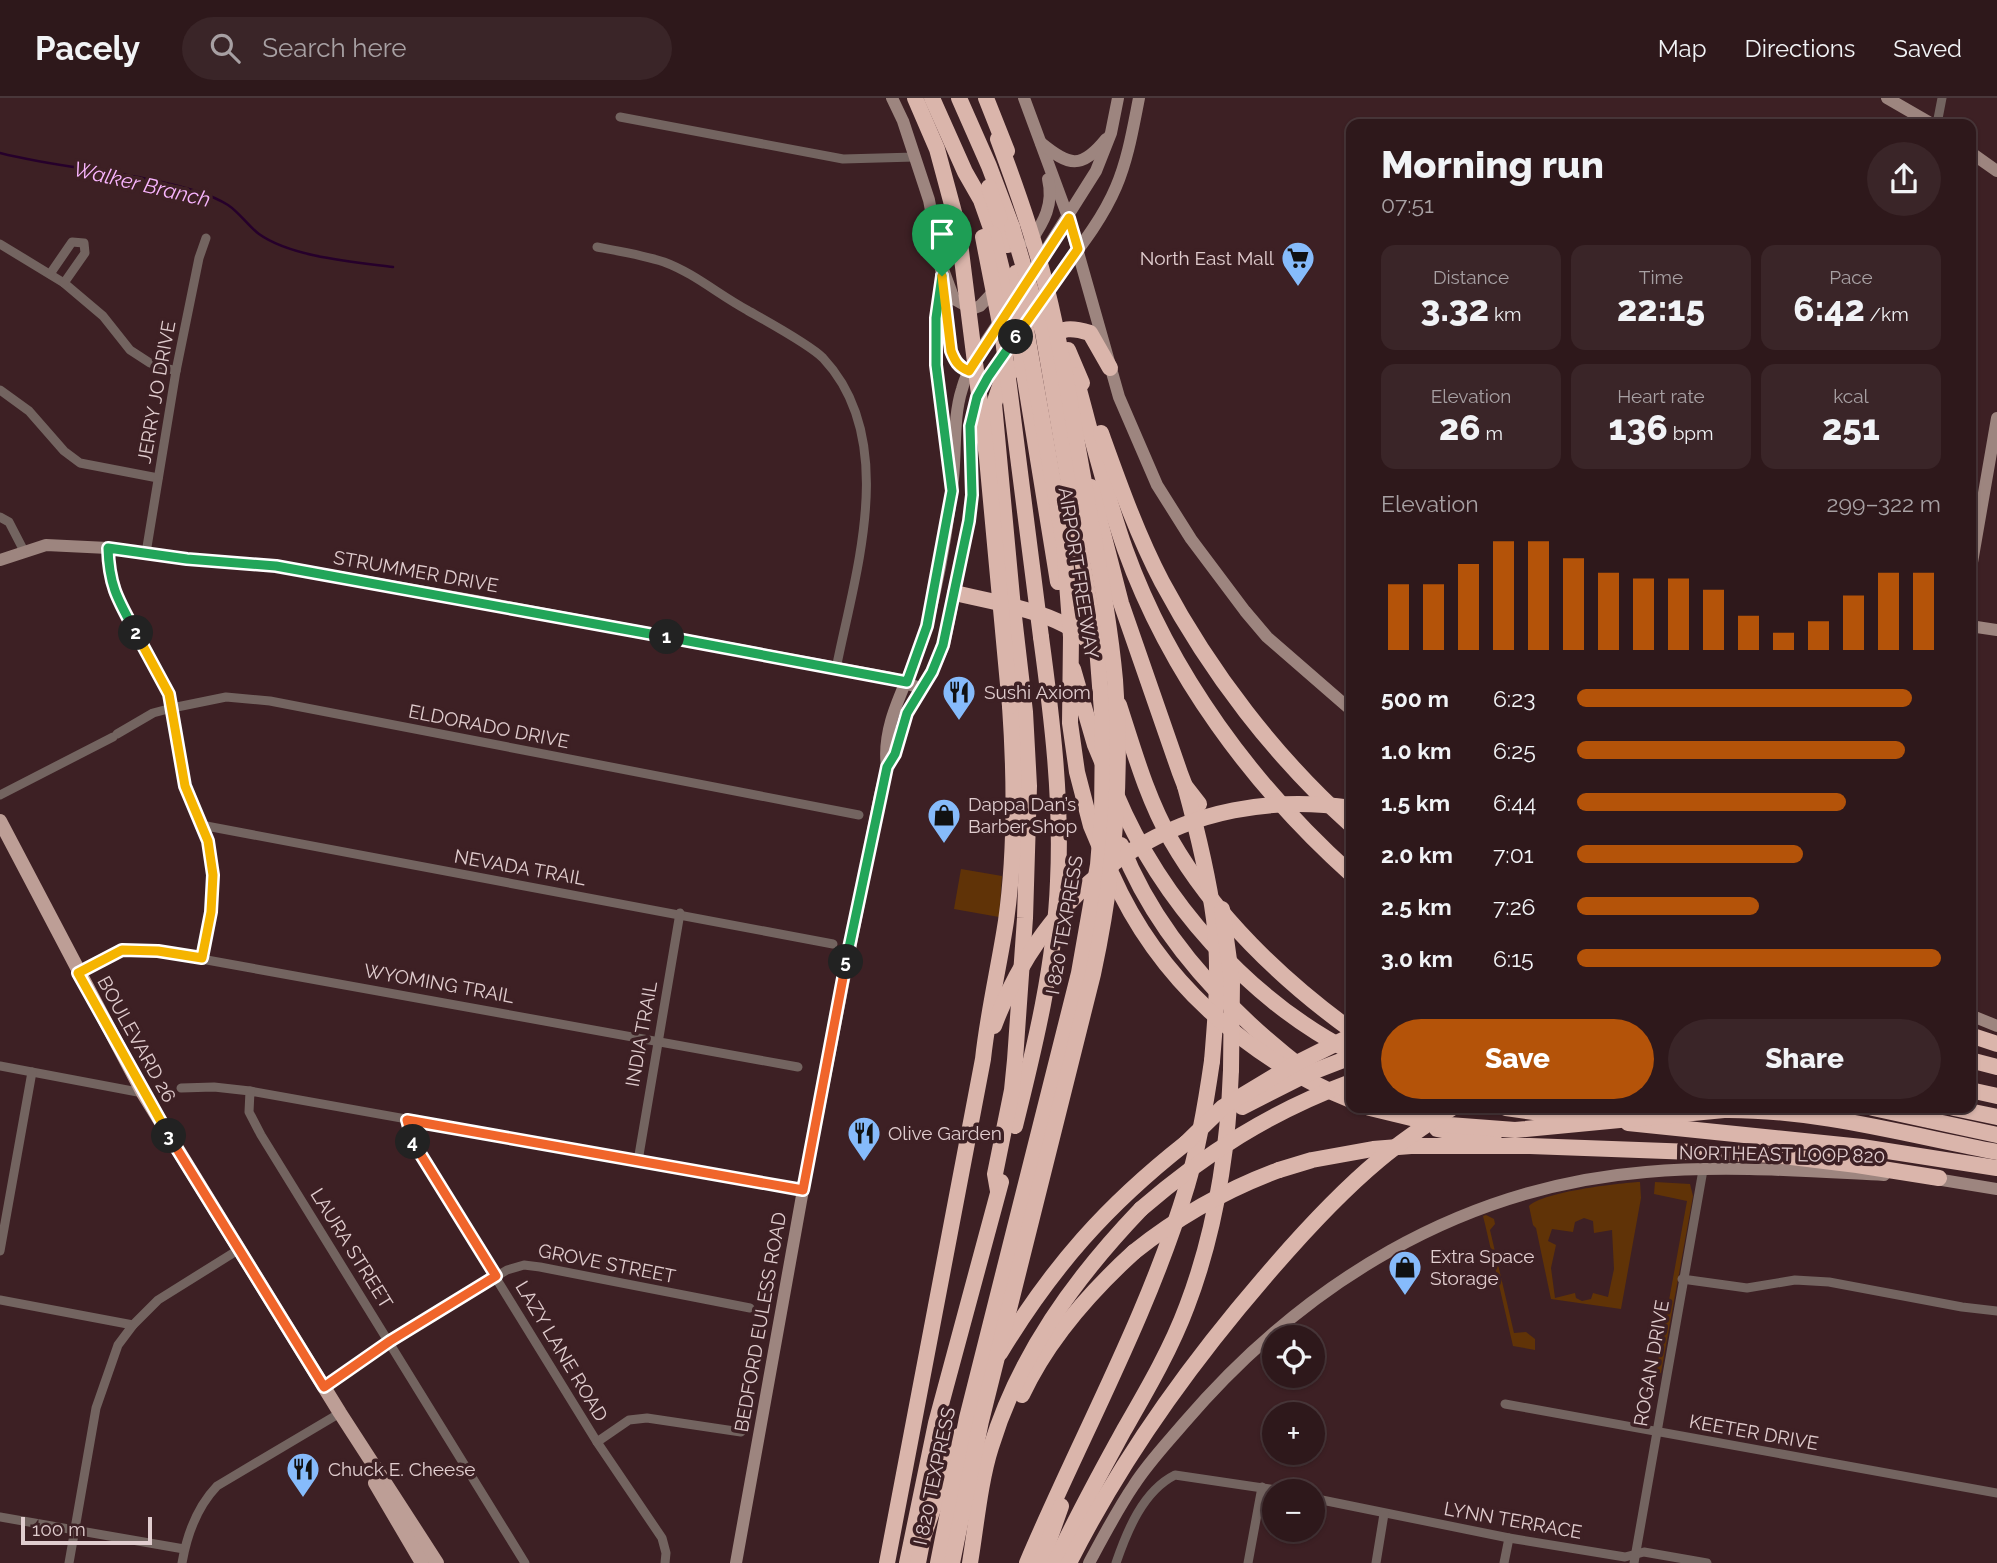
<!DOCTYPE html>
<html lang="en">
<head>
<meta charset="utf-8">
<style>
  body { margin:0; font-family:Raleway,sans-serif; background:#3a2528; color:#f1f3f6; height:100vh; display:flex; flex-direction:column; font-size:26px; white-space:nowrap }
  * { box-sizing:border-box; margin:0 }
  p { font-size:23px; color:#a7a0a3 }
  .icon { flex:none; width:38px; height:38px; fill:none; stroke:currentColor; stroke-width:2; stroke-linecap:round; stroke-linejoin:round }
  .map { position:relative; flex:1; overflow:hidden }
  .details { position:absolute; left:1346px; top:21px; width:630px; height:994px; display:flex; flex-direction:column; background:#2e181b; border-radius:14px; box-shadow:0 2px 5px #0004,0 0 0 2px #49373a }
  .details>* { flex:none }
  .buttons { position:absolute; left:1262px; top:1227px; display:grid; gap:14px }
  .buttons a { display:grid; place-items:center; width:63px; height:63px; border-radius:50%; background:#2e181b; box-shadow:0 2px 5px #0004,0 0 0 2px #49373a; font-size:35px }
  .scale { position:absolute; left:21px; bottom:18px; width:131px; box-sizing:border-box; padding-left:7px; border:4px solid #e1cdcf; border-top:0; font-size:19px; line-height:24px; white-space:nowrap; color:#e1cdcf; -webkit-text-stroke:5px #3d2024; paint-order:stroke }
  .pin { position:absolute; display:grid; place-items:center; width:60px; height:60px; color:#fff; margin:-72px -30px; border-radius:50% 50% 50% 0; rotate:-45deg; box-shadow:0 0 7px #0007 }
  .pin .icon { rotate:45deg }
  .km { position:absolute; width:35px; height:35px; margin:-18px; border-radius:50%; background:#222; color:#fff; font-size:19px; line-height:35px; text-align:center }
  .round { display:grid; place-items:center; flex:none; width:74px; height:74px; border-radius:37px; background:#3a2528 }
  .headline { display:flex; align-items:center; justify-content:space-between; height:119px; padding:0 35px }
  h1 { font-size:38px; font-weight:800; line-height:52px }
  .figures { display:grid; grid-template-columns:repeat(3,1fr); gap:10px; height:119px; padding:7px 35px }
  .figures div { display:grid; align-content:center; border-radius:14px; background:#3a2528; text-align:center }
  .figures b { font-size:35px; font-weight:800 }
  .figures small { font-size:19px; font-weight:400 }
  .figures p { font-size:19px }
  .chart { height:196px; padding:14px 35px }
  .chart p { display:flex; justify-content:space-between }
  .chart svg { width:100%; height:126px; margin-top:7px; stroke:#b45309; stroke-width:6 }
  .cta { display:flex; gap:14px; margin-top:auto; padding:14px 35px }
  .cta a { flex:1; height:80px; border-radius:42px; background:#b45309; color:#fff; font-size:28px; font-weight:800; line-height:80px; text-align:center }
  .cta a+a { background:#3a2528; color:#f1f3f6 }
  ul { padding:0 35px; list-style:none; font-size:23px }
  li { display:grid; grid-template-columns:112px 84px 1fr; align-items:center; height:52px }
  li i { height:18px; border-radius:9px; background:#b45309 }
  header { display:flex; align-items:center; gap:42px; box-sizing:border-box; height:98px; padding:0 35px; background:#2e181b; border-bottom:2px solid #49373a }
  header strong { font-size:33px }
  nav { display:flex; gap:38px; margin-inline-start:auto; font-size:24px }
  .search { width:490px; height:63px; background:#3a2528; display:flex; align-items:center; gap:18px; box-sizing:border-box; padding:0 24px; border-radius:38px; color:#a7a0a3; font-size:26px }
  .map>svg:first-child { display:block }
  .green { fill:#603307; fill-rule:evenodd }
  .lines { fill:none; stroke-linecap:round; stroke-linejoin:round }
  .stream { stroke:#26002b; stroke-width:2.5 }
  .street { stroke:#736460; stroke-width:9 }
  .secondary { stroke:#9d857f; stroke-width:12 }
  .primary { stroke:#bd9e96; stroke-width:14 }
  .highway { stroke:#dab5ab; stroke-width:16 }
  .highway-bridge { stroke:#dab5ab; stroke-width:16 }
  .split-1-casing { stroke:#fff; stroke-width:14 }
  .split-2-casing { stroke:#fff; stroke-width:14 }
  .split-3-casing { stroke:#fff; stroke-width:14 }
  .split-4-casing { stroke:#fff; stroke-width:14 }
  .split-5-casing { stroke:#fff; stroke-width:14 }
  .split-6-casing { stroke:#fff; stroke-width:14 }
  .split-7-casing { stroke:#fff; stroke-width:14 }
  .split-1 { stroke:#22a559; stroke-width:9 }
  .split-2 { stroke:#22a559; stroke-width:9 }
  .split-3 { stroke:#f5b400; stroke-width:9 }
  .split-4 { stroke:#f0652b; stroke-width:9 }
  .split-5 { stroke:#f0652b; stroke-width:9 }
  .split-6 { stroke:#22a559; stroke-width:9 }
  .split-7 { stroke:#f5b400; stroke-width:9 }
  .labels { text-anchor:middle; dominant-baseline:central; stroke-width:7; stroke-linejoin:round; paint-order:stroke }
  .poi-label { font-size:19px; fill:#e1cdcf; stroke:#3d2024; text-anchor:start }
  .street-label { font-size:19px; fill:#e1cdcf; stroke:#3d2024 }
  .water-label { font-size:21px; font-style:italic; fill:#f8b4fd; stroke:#3d2024 }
</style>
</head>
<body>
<header>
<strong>Pacely</strong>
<div class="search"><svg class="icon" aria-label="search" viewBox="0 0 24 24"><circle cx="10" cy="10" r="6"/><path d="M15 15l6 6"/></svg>Search here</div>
<nav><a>Map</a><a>Directions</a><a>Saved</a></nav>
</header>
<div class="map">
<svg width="1997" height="1465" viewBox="0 0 1997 1465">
  <rect width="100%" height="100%" fill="#3d2024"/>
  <g class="green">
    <polygon points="961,771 1002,778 999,819 954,811"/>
    <path d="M1640 1084 1641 1100 1621 1211 1551 1201 1536 1130 1533 1127 1529 1108C1543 1094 1618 1085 1640 1084ZM1584 1120 1593 1123 1594 1135 1612 1132 1614 1171 1608 1199 1593 1195 1591 1201 1582 1203 1576 1200 1575 1195 1555 1200 1551 1170 1556 1147 1548 1143 1552 1131 1573 1134 1575 1124Z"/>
    <polygon points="1655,1084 1690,1086 1693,1098 1661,1275 1656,1274 1687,1103 1654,1096"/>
    <polygon points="1486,1117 1494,1121 1495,1126 1490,1132 1514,1235 1526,1234 1535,1241 1535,1252 1513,1248 1485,1126 1483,1118"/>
  </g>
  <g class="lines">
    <path class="stream" d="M0 55C65 72 135 73 199 94 208 97 220 102 228 107 240 115 248 128 259 136 291 159 354 164 393 169"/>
    <g class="street">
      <polyline points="620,19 843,61 915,59"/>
      <polyline points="1937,26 1942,0"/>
      <polyline points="0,146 64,185 103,218 130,252 150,265 176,273"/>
      <path d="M597 149C619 153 643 157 664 164 694 175 719 197 747 212 766 223 809 246 823 260 900 342 855 475 836 571"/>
      <polyline points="50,176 72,144 84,145 85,155 64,185"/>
      <polyline points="0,292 29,313 64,353 80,365 158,380"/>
      <polyline points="0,419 9,424 24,453"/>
      <polyline points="108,450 109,470 113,494 169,596 185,688 207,743 213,777 211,814 202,860"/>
      <polyline points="146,455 176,273 199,160 206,140"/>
      <polyline points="117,636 153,615 172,610 226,599 270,603 859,717"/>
      <polyline points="0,697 113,639"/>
      <polyline points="201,727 833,846"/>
      <polyline points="78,875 122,851 157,853 798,969"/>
      <polyline points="0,968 143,995"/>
      <polyline points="181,990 214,989 250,993 803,1092"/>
      <polyline points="250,993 249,1014 261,1037 525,1465"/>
      <polyline points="407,1022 409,1034 417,1052 597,1344 662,1440 666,1455 665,1465"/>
      <polyline points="638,1063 680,815"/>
      <polyline points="0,1153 32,974"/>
      <polyline points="1682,1181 1747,1190 1795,1182 1829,1184 1962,1209 1997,1213"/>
      <polyline points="0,1202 133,1227"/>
      <polyline points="324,1289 390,1243 507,1172 524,1167 540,1169 750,1210"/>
      <polyline points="1505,1306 1997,1395"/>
      <polyline points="597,1344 629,1322 647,1320 741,1334"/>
      <polyline points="1312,1400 1509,1440 1625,1459 1644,1454 1707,1465"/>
      <polyline points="0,1419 184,1451"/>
      <polyline points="69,1465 96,1310 118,1247 133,1227 158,1202 238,1152"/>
      <path d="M182 1465C187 1436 197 1409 217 1388L340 1315"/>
      <path d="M1116 1465C1127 1433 1143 1393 1175 1377L1283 1393"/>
      <polyline points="1248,1465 1262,1389"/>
      <polyline points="1376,1465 1384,1416"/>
      <polyline points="1504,1465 1509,1440"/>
      <polyline points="1634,1465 1703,1072"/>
    </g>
    <g class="secondary">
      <polyline points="892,0 903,23 929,102 936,139 942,178 936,220 936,267 949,365"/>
      <polyline points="1024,0 1068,119 1119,299 1157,387 1191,441 1245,513 1267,539 1351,612"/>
      <polyline points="1887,0 1932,26"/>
      <path d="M1041 45C1069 68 1081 72 1106 41"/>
      <polyline points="1970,54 1997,73"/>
      <path d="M1030 144C1044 124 1054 106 1048 81"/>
      <polyline points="1036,168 1096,73 1111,35 1118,0"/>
      <polyline points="944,174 954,201 972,211 980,208 997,190"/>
      <path d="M944 197C947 224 943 265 974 275"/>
      <path d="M1044 197C1069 162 1099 129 1116 89 1128 61 1133 30 1139 0"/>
      <polyline points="0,462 46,447 108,450 187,461 277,468 481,504 891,580 920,590"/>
      <polyline points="1970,476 1997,320"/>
      <polyline points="1970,528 1997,532"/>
      <path d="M887 669C880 619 916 574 927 527 939 480 948 429 953 381 956 351 953 319 962 291 969 265 987 243 1001 221"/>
      <polyline points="1970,917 1997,928"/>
      <polyline points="1930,1080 1997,1091"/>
      <polyline points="736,1465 803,1092 880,697 887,669 895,656 907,615 932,574 944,547 969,423 972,398 970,328 977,299 988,279 1007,253"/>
      <path d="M1089 1465C1103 1439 1117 1412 1134 1387 1148 1365 1167 1345 1184 1325 1303 1186 1460 1089 1646 1074 1725 1067 1805 1073 1884 1077"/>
    </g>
    <g class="primary">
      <polyline points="0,723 143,995 340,1315 437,1465"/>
      <polyline points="375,1385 422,1465"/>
    </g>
    <g class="highway">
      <polyline points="915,0 937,51 958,129"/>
      <polyline points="932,0 965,74 981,102 993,136"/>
      <polyline points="959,0 989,68 1012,129"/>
      <polyline points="986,0 1007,53"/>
      <path d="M1047 242C1062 229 1071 229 1090 235L1110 270"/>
      <polyline points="1068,252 1082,285"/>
      <path d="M1075 277C1091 335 1105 394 1125 451 1170 576 1253 688 1351 776"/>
      <path d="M1101 335C1119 385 1137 436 1162 484 1210 574 1275 659 1351 727"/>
      <polyline points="1091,389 1121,505 1180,675 1185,688 1199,706"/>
      <path d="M955 495C999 506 1075 515 1099 557"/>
      <polyline points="1073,571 1095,647 1103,666"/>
      <path d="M1119 607C1134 653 1147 700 1171 742 1214 817 1282 882 1351 932"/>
      <path d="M1116 696C1161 803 1248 901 1351 954"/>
      <path d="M1121 747C1157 839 1229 914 1306 973"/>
      <polyline points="1970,937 1997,946"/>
      <polyline points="1970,962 1997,969"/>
      <polyline points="1970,992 1997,998"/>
      <polyline points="1506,1010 1588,1022"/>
      <polyline points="1873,1010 1997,1037"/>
      <polyline points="1954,1010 1997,1019"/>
      <path d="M1724 1012C1815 1011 1908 1037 1997 1054"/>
      <polyline points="1628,1025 1862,1049 1997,1070"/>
      <path d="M1015 1028C1035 948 1055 866 1058 783 1062 701 1052 620 1041 539"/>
      <polyline points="1437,1031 1494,1042"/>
      <polyline points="1279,1072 1312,1062 1373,1051 1411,1048 1530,1048 1775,1057 1857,1067 1939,1080"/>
      <polyline points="998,1093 995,1076 1012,992 1015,962 1025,820 1029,688 1025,614 1013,510 994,306 1002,282 1014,271"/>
      <path d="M1000 1255C1053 1168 1106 1108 1186 1045"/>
      <path d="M1022 1297C1048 1241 1089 1195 1134 1154"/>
      <path d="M887 1465 983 961C988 914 999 869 1006 823 1016 752 1015 680 1010 608"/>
      <polyline points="907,1465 936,1325 1001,1084"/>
      <polyline points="918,1465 923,1439 959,1338"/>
      <path d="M970 1465C976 1429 980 1383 991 1349 1019 1257 1075 1180 1141 1111"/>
      <path d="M1027 1465C1080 1340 1148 1218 1187 1088 1199 1047 1206 1005 1212 963"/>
      <polyline points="1041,1465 1061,1408"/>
      <path d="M1055 1465C1076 1419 1100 1376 1124 1332 1147 1292 1171 1251 1187 1208 1216 1132 1228 1053 1231 972"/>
    </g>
    <g class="highway-bridge">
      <polyline points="989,89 1008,147"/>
      <polyline points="958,129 987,360 1010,608"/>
      <polyline points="993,136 1017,232 1058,484"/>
      <polyline points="983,139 1003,241 1041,539"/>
      <polyline points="1016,175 1064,445 1071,539 1070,625 1077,674 1091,728 1099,747"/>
      <path d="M1185 688C1197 732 1208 776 1214 821 1220 868 1216 916 1212 963"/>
      <path d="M1112 777C1158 881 1246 960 1351 1002"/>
      <polyline points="1222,811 1232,884 1231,972"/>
      <path d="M994 928C1051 775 1186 686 1351 710"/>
      <polyline points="1242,1009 1307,976 1351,959"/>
      <polyline points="1370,1010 1436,1026 1515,1032 1724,1012"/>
      <polyline points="1186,1045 1223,1009 1293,967 1351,938"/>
      <path d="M1141 1111C1206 1055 1270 1014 1351 984"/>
      <path d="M1134 1154C1179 1118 1225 1092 1279 1072"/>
      <polyline points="938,1465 967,1320 1079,875 1098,767 1102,718 1103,627 1097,549 1043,234 1012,129"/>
      <path d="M952 1465 981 1323 1093 876C1114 779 1123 682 1115 582 1109 516 1095 450 1084 384 1074 330 1066 276 1054 222 1041 160 1020 100 998 41"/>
      <path d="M1069 1465C1121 1362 1189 1267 1264 1180 1299 1139 1337 1097 1379 1062 1402 1043 1427 1026 1452 1010"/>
    </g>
  </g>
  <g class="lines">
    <defs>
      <polyline id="split-1" points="667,539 907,584 927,528 952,393 936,267 936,220 942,178"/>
      <path id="split-2" d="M136 535C118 502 109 488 108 450L187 461 276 468 667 539"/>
      <polyline id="split-3" points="136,535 169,596 185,688 208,743 213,777 211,814 202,860 158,853 122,852 78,875 169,1038"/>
      <polyline id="split-4" points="169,1038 324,1289 390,1243 496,1178 413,1044"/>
      <polyline id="split-5" points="413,1044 407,1022 803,1092 846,864"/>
      <polyline id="split-6" points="846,864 887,669 895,656 907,615 932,574 943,547 969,423 972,397 970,328 977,299 988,279 1016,239"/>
      <path id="split-7" d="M942 178 951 253C955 263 958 269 969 273L1069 120 1078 151 1016 239"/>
    </defs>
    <use href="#split-1" class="split-1-casing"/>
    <use href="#split-2" class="split-2-casing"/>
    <use href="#split-3" class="split-3-casing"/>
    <use href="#split-4" class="split-4-casing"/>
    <use href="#split-5" class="split-5-casing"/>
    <use href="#split-6" class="split-6-casing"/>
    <use href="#split-7" class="split-7-casing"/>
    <use href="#split-1" class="split-1"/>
    <use href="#split-2" class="split-2"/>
    <use href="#split-3" class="split-3"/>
    <use href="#split-4" class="split-4"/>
    <use href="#split-5" class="split-5"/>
    <use href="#split-6" class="split-6"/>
    <use href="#split-7" class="split-7"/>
  </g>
  <defs>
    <symbol id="supermarket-pin" viewBox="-11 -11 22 30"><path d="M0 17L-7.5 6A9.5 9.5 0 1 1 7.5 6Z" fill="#86bbfb" stroke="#3d2024"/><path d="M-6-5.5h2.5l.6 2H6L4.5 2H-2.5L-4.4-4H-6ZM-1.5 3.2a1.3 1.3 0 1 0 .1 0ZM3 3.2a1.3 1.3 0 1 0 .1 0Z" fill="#111"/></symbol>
    <symbol id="restaurant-pin" viewBox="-11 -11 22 30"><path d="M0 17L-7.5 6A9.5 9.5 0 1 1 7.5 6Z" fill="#86bbfb" stroke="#3d2024"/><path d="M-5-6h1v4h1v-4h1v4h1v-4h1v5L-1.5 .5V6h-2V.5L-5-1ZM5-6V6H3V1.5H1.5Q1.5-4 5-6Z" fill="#111"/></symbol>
    <symbol id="shop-pin" viewBox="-11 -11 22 30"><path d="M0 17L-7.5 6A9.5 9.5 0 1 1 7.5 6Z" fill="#86bbfb" stroke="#3d2024"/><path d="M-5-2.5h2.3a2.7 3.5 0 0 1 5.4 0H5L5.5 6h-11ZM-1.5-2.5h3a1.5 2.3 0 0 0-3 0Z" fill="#111"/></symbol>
  </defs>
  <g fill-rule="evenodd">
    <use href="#supermarket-pin" x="1279" y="141" width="38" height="52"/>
    <use href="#restaurant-pin" x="940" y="575" width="38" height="52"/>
    <use href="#shop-pin" x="925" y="698" width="38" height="52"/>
    <use href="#restaurant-pin" x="845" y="1016" width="38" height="52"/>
    <use href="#shop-pin" x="1386" y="1150" width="38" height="52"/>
    <use href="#restaurant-pin" x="284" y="1352" width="38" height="52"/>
  </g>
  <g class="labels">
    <g class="poi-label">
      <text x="1274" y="160" text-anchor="end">North East Mall</text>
      <text x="984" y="594">Sushi Axiom</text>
      <text x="968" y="706">Dappa Dan’s<tspan x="968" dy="22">Barber Shop</tspan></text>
      <text x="888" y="1035">Olive Garden</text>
      <text x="1430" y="1158">Extra Space<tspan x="1430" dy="22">Storage</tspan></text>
      <text x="328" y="1371">Chuck E. Cheese</text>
    </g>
    <g class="street-label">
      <text transform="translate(156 294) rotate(-80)">JERRY JO DRIVE</text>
      <text transform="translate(416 473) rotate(10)">STRUMMER DRIVE</text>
      <text transform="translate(1079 475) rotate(81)">AIRPORT FREEWAY</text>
      <text transform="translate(489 628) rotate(11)">ELDORADO DRIVE</text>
      <text transform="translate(520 769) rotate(10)">NEVADA TRAIL</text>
      <text transform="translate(1064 827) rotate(-80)">I 820 TEXPRESS</text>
      <text transform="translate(439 885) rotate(10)">WYOMING TRAIL</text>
      <text transform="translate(641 936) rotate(-80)">INDIA TRAIL</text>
      <text transform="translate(137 941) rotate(61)">BOULEVARD 26</text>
      <text transform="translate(1782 1056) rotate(1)">NORTHEAST LOOP 820</text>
      <text transform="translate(352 1150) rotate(58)">LAURA STREET</text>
      <text transform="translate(607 1165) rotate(11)">GROVE STREET</text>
      <text transform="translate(760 1224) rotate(-80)">BEDFORD EULESS ROAD</text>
      <text transform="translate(562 1253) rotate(59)">LAZY LANE ROAD</text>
      <text transform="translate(1651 1265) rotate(-80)">ROGAN DRIVE</text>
      <text transform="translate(1754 1334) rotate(10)">KEETER DRIVE</text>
      <text transform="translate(934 1378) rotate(-78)">I 820 TEXPRESS</text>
      <text transform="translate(1513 1422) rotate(10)">LYNN TERRACE</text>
    </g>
    <g class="water-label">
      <text transform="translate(142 86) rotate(13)">Walker Branch</text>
    </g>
  </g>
</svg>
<div class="buttons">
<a><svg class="icon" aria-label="locate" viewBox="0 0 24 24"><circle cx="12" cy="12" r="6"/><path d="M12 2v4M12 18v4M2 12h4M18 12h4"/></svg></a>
<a>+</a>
<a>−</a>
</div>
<div class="scale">100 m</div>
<div class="pin" style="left:942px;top:178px;background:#1e9e55"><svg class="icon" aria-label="arrive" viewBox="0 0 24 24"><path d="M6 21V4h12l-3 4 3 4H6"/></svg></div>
<b class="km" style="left:667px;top:539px">1</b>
<b class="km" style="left:136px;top:535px">2</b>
<b class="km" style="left:169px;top:1038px">3</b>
<b class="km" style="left:413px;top:1044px">4</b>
<b class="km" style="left:846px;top:864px">5</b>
<b class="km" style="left:1016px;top:239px">6</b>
<section class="details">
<div class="headline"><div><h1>Morning run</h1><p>07:51</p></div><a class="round"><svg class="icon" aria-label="share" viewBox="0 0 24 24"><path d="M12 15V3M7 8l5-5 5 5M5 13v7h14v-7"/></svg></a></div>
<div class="figures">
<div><p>Distance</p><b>3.32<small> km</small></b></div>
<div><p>Time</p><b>22:15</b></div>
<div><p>Pace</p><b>6:42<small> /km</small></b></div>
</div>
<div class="figures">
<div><p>Elevation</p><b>26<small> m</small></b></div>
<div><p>Heart rate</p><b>136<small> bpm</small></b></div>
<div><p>kcal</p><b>251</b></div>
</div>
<div class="chart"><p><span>Elevation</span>299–322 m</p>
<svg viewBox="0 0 160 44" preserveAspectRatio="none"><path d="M5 44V21M15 44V21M25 44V14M35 44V6M45 44V6M55 44V12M65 44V17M75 44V19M85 44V19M95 44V23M105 44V32M115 44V38M125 44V34M135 44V25M145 44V17M155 44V17"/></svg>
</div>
<ul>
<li><b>500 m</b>6:23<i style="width:92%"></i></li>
<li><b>1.0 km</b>6:25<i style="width:90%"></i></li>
<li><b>1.5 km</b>6:44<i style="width:74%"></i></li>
<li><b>2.0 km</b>7:01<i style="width:62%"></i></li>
<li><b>2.5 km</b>7:26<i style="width:50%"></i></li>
<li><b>3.0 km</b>6:15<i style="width:100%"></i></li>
</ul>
<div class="cta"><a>Save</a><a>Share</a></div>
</section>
</div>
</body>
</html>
